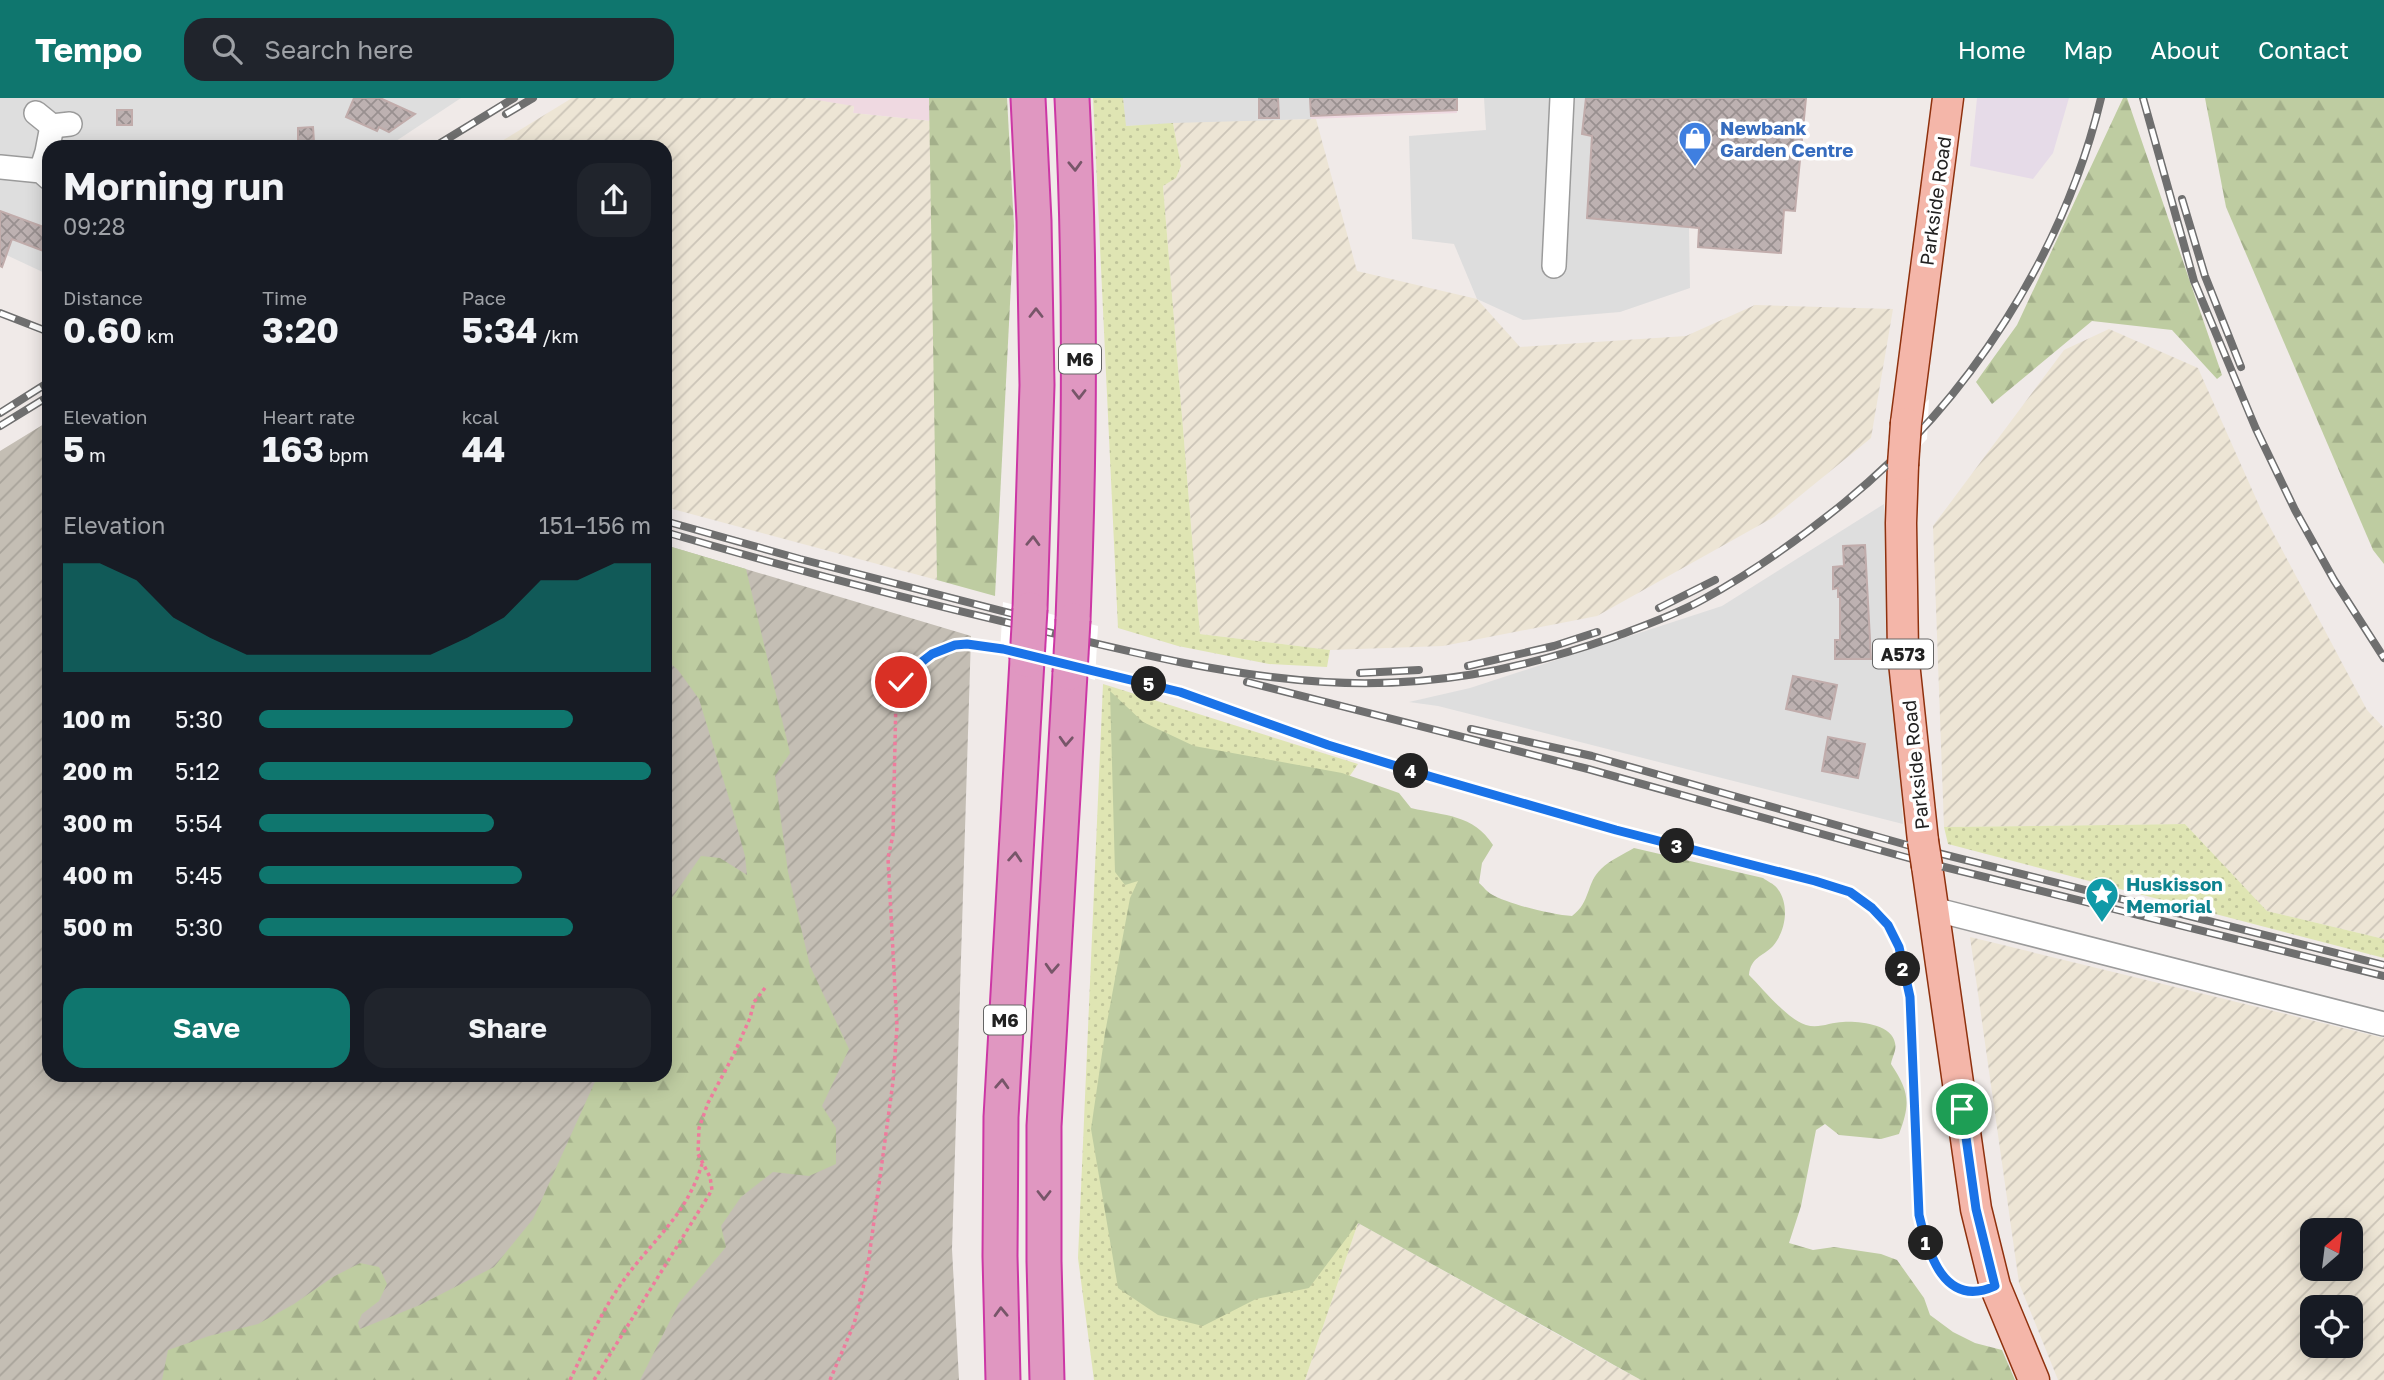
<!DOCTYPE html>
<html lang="en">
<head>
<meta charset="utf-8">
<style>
  body { margin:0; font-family:"Golos Text",sans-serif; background:#20242c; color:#f1f3f6; height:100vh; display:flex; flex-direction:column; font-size:26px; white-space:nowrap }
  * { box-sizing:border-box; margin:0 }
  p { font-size:23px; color:#9ea1a6 }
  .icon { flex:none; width:38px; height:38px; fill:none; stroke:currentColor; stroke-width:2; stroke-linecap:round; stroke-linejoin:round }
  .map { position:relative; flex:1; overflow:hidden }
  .details { position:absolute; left:42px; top:42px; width:630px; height:942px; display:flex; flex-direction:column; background:#171b24; border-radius:21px; box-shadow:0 4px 18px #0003 }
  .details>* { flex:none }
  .needle { width:46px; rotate:28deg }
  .controls { position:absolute; left:2300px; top:1120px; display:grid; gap:14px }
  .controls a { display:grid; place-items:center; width:63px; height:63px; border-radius:14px; background:#171b24; box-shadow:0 4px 18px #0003; font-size:35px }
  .pin { position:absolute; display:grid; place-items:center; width:60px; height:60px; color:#fff; margin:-30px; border:4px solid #fff; border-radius:50%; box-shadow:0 2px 7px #0007 }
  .km { position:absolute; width:35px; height:35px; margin:-18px; border-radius:50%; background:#222; color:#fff; font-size:19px; line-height:35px; text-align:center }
  .round { display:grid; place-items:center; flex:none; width:74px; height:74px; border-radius:21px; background:#20242c }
  .headline { display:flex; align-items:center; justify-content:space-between; height:119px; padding:0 21px }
  h1 { font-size:38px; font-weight:700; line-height:52px }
  .stats { display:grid; grid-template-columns:repeat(3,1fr); gap:10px; height:119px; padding:7px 21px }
  .stats div { display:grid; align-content:center }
  .stats b { font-size:35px; font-weight:700 }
  .stats small { font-size:19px; font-weight:400 }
  .stats p { font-size:19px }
  .chart { height:196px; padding:14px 21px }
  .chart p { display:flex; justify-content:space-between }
  .chart svg { width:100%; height:126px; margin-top:7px; fill:#0f766e; opacity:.7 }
  .action { display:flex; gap:14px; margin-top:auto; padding:14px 21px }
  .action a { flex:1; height:80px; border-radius:21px; background:#0f766e; color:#fff; font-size:28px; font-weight:700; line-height:80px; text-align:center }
  .action a+a { background:#20242c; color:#f1f3f6 }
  ul { padding:0 21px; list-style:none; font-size:23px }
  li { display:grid; grid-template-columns:112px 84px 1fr; align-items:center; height:52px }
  li i { height:18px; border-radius:9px; background:#0f766e }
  header { display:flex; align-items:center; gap:42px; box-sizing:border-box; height:98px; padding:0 35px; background:#0f766e; color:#fff }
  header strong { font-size:33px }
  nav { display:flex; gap:38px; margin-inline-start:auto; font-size:24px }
  .search { width:490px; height:63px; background:#20242c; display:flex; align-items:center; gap:18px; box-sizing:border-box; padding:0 24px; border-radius:21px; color:#9ea1a6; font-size:26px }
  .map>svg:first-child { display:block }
  .residential { fill:#dedede }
  .commercial { fill:#efd9e1 }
  .industrial { fill:#e6dbe8 }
  .construction { fill:url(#construction-furrows) }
  .farmland { fill:url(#farmland-furrows); fill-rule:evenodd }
  .grass { fill:url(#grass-dots) }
  .forest { fill:url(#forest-firs) }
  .parking { fill:#ddd }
  .pier { fill:#fff }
  .building { fill:url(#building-cross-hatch); stroke:#c1acab; stroke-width:2 }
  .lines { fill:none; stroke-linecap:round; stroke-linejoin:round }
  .minor-casing { stroke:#9b9b9b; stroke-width:26 }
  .major-casing { stroke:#8f310e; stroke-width:33 }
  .highway-casing { stroke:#cc37a5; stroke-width:37 }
  .path { stroke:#ee7b9d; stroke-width:3.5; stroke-dasharray:3.5 3.5; stroke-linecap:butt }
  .minor { stroke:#fff; stroke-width:23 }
  .major { stroke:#f4b6a9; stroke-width:30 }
  .highway { stroke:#e097c1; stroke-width:33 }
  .rail-casing { stroke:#6f6f6f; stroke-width:8 }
  .rail { stroke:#fff; stroke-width:5; stroke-dasharray:16; stroke-linecap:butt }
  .major-bridge-casing { stroke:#8f310e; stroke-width:33; stroke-linecap:butt }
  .highway-bridge-casing { stroke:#cc37a5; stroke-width:37; stroke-linecap:butt }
  .major-bridge { stroke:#f4b6a9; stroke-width:30 }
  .highway-bridge { stroke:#e097c1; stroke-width:33 }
  .oneway { stroke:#775669 }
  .route-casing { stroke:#fff; stroke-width:14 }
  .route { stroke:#1a73e8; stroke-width:9 }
  .labels { text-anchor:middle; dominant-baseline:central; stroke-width:7; stroke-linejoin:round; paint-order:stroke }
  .shield { fill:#fff; stroke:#646464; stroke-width:2 }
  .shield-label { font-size:18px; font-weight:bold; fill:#212121 }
  .shop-label { font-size:19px; font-weight:bold; fill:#366cbe; stroke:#fff; text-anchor:start }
  .street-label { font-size:19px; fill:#212121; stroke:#fff }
  .culture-label { font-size:19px; font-weight:bold; fill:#0d838f; stroke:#fff; text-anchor:start }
</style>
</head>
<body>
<header>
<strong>Tempo</strong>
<div class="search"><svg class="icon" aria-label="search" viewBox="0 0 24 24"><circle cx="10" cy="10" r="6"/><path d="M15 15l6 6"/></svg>Search here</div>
<nav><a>Home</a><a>Map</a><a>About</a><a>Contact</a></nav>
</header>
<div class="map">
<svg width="2384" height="1282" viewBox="0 0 2384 1282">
  <defs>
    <pattern id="construction-furrows" width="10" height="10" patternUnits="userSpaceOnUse" patternTransform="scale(1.75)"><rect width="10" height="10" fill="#c4beb4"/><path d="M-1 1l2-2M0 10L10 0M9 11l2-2" fill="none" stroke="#a8a39a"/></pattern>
    <pattern id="farmland-furrows" width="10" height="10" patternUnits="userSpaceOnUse" patternTransform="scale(1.75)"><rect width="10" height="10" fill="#ede5d5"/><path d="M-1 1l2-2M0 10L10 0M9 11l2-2" fill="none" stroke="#cbc4b7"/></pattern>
    <pattern id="grass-dots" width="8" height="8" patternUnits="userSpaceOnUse" patternTransform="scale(1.75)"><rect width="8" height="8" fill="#dfe5b3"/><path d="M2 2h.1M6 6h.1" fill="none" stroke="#bfc49a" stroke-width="1.8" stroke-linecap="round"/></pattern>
    <pattern id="forest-firs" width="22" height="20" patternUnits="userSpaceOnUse" patternTransform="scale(1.75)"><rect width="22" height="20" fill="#becca1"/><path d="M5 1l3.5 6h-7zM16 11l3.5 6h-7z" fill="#a3af8a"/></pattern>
    <pattern id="building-cross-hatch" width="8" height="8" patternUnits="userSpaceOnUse" patternTransform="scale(1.75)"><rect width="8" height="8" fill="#bdb1b1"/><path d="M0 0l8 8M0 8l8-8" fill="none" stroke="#999090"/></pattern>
  </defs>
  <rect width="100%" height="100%" fill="#f0eae8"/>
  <g class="residential">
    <polygon points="0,0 461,0 387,49 49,49 49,177 0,154"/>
    <polygon points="1123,0 1310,0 1311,21 1125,28"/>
    <polygon points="1884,406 1903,726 1438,608 1409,604 1470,590 1722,508"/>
  </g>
  <g class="commercial">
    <polygon points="804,0 929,0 931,23 853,15 854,9"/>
    <polygon points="1310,0 1456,0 1457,15 1311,21"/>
  </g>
  <polygon class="industrial" points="1977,0 2069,0 2053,55 2033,81 1970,68"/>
  <polygon class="construction" points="49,323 49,976 665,976 665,447 971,538 952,1151 959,1282 0,1282 0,353"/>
  <g class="farmland">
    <polygon points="572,0 804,0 854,8 853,15 931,23 937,482 665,409 665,49 492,49"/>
    <polygon points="1316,21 1357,173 1477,201 1520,249 1686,238 1755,207 1893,211 1871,340 1774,419 1597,518 1443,548 1330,552 1200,536 1163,88 1176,80 1181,68 1173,25"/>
    <polygon points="2109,231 2198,270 2262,414 2367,612 2384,630 2384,841 2267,813 2185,726 1944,729 1933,428 2064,252"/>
    <path d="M1970 839 2384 940V1282H2058L2019 1185ZM2312 1132H2350V1171H2312ZM2312 1209H2350V1248H2312Z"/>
    <polygon points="1358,1125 1582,1250 1641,1282 1305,1282"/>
  </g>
  <g class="grass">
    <polygon points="1093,0 1123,0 1126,28 1173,25 1181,68 1176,80 1163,88 1200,536 1330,552 1327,569 1269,566 1178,548 1118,530"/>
    <polygon points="1103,586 1358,666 1329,708 1358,1125 1305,1282 1094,1282 1078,1160"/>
    <polygon points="2185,726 2267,813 2384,841 2384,860 1948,746 1944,729"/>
  </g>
  <g class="forest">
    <polygon points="929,0 1007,0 1014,128 995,498 937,482"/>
    <polygon points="2123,0 2127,0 2222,277 2217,281 2172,232 2092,223 1992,306 1976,284 2017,227"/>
    <polygon points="2205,0 2384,0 2384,466 2373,452 2226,109"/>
    <polygon points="665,447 746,471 790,655 775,678 788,774 810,868 849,951 822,1008 836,1030 836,1066 809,1078 773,1074 741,1099 721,1128 726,1149 679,1205 640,1282 162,1282 168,1252 209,1238 258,1226 294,1206 333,1179 360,1165 379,1169 387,1186 379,1203 362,1216 358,1225 360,1231 420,1207 494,1169 533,1121 598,977 665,976 665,810 701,758 720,760 747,777 745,758 731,707 699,601 678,572 665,561"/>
    <path d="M1110 593 1143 624 1194 648 1342 675 1399 695 1411 710C1445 718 1473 716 1493 747L1482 765 1479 785C1483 788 1487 794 1491 796 1508 806 1552 817 1572 818 1591 804 1586 785 1601 771 1610 762 1624 756 1634 750L1763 780C1767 783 1774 786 1777 790 1790 806 1786 833 1773 848 1762 859 1751 859 1749 877 1763 891 1787 921 1806 927 1819 931 1831 924 1843 924 1858 923 1892 926 1895 945 1897 952 1892 959 1891 966 1909 993 1911 1005 1899 1036L1881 1041 1839 1037 1825 1026 1816 1032 1801 1108 1789 1145 1813 1152 1834 1149 1881 1156 1897 1162 1924 1200 1930 1217 1953 1234 1975 1245 2002 1252 2015 1282H1641L1358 1125 1309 1190 1256 1201 1203 1228 1158 1217 1118 1190 1091 1031 1105 935 1130 800 1138 783 1125 787 1115 774Z"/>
  </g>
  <polygon class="parking" points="1484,0 1586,0 1582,36 1592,38 1587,120 1689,129 1690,190 1620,214 1523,222 1477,201 1454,146 1412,141 1409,38 1486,32"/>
  <g class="pier">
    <polygon points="1929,301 1927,341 1887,384 1889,342"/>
    <polygon points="1003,504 1098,528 1095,582 1000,555"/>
  </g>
  <g class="building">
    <polygon points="354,0 380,0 415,16 389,34 379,29 377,33 346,19"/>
    <polygon points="1259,0 1278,0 1279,20 1259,20"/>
    <polygon points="1310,0 1457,0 1457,12 1311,18"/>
    <polygon points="1586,0 1806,0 1795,113 1784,112 1781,155 1698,149 1699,130 1587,120 1592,38 1582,36"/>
    <rect x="117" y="12" width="15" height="15"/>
    <polygon points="313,29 314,44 298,46 298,30"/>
    <polygon points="0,113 49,131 49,155 12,141 2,169 0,168"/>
    <polygon points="1865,447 1871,561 1835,561 1835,542 1840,542 1840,499 1838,499 1838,490 1833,491 1833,469 1844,468 1843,448"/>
    <polygon points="1793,578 1837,587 1830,621 1786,611"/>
    <polygon points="1828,639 1865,646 1858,680 1822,673"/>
  </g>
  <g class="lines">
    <defs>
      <g id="minor">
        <polyline points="36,15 52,28 70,26"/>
        <polyline points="0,69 41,73 49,80"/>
        <polyline points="41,73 47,54 52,28"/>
        <polyline points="1554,168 1562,0"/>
        <polyline points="1933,811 2384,926"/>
      </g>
      <g id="major">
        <polyline points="1906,325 1948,0"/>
        <polyline points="1903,367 1901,425 1903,555 1923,743"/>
        <polyline points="1927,768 1976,1111 1995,1188 2034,1282"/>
      </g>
      <g id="highway">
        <polyline points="1028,0 1034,123 1037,287 1030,511"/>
        <path d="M1072 0C1081 174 1080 347 1073 522"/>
        <polyline points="1003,1282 1000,1158 1001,1019 1027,562"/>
        <polyline points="1047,1282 1044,1163 1044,1028 1070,575"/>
      </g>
    </defs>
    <use href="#minor" class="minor-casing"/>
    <use href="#major" class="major-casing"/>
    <use href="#highway" class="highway-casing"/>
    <g class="path">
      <path d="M1093 572C1199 596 1298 637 1401 670 1538 713 1677 747 1815 783 1843 791 1870 801 1887 826 1915 865 1913 947 1914 994 1916 1035 1918 1076 1919 1117 1928 1153 1932 1184 1973 1193"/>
      <path d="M570 1282C586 1249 600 1216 621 1186 651 1143 686 1119 702 1066"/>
      <polyline points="594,1282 712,1092 710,1079 698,1056 699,1030 708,1005 734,956 750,920 754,904 765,890"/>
      <path d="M830 1282 854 1226 867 1174 893 984 897 929 888 760 893 737 896 599C905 571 936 546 966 546 978 546 992 550 1004 552"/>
    </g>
    <use href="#minor" class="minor"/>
    <use href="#major" class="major"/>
    <use href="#highway" class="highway"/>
    <defs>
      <g id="rail">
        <polyline points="2143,0 2194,183 2256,331 2295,412 2334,482 2384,560"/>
        <polyline points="506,16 533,0"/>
        <polyline points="434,49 514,0"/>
        <polyline points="2182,101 2205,178 2241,269"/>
        <polyline points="0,215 49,234"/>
        <polyline points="0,315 49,284"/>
        <polyline points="0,328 49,298"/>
        <polyline points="665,423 800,461 1029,520"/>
        <path d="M665 434C788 470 910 502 1035 531 1130 554 1226 578 1325 584 1428 590 1517 573 1614 539 1643 528 1675 517 1702 502 1753 474 1801 440 1845 404 1969 303 2064 155 2101 0"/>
        <polyline points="1659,510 1715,482"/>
        <polyline points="1468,568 1554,548 1597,534"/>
        <polyline points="1360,575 1419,572"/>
        <polyline points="1247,584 1588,671 1912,761 2384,878"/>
        <polyline points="1471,631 1592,658 1914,749 2384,867"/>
      </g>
    </defs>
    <use href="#rail" class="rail-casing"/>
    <use href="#rail" class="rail"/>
    <defs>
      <g id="major-bridge">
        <polyline points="1903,367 1906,325"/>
        <polyline points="1923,743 1927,768"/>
      </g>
      <g id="highway-bridge">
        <polyline points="1027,562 1030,511"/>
        <polyline points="1070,575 1073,522"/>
      </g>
    </defs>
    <use href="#major-bridge" class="major-bridge-casing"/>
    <use href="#highway-bridge" class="highway-bridge-casing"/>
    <use href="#major-bridge" class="major-bridge"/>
    <use href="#highway-bridge" class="highway-bridge"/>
  </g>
  <defs><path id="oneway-chevron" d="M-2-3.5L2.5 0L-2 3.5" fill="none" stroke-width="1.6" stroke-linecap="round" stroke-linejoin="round" transform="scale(1.75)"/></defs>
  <g class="oneway">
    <use href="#oneway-chevron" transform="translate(1075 68) rotate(88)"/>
    <use href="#oneway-chevron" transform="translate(1036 215) rotate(-90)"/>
    <use href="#oneway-chevron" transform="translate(1079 296) rotate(90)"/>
    <use href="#oneway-chevron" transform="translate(1033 443) rotate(-88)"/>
    <use href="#oneway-chevron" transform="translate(1066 643) rotate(93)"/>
    <use href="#oneway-chevron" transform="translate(1015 759) rotate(-86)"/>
    <use href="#oneway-chevron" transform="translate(1052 870) rotate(93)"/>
    <use href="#oneway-chevron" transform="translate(1002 986) rotate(-87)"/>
    <use href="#oneway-chevron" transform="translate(1044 1097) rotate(90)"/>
    <use href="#oneway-chevron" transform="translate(1001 1214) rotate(-92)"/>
  </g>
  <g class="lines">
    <defs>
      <path id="route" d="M901 584 910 573 932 556 955 547 967 546 1003 551 1180 594 1328 647 1432 679 1616 732 1815 783 1850 794 1872 810 1888 827 1899 849 1910 899 1919 1117C1928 1155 1944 1211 1995 1188L1976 1111 1962 1011"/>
    </defs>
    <use href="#route" class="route-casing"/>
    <use href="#route" class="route"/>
  </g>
  <defs>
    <symbol id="shop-pin" viewBox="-11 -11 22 30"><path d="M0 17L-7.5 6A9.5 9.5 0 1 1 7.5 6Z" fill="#3f7fe0" stroke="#fff"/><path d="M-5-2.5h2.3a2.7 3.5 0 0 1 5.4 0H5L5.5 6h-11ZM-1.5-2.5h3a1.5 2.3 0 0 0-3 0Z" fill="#fff"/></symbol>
    <symbol id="sight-pin" viewBox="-11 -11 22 30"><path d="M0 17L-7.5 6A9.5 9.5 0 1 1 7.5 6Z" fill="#0f9aa8" stroke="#fff"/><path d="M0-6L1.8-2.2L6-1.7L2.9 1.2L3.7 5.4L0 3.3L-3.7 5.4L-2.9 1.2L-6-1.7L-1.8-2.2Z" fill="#fff"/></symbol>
  </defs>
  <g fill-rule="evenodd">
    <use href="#shop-pin" x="1676" y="21" width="38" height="52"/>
    <use href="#sight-pin" x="2083" y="777" width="38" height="52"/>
  </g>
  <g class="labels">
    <g class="shield">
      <rect x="1059" y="246.5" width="42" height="29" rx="5"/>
      <rect x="1873" y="541.5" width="60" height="29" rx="5"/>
      <rect x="984" y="907.5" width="42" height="29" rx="5"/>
    </g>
    <g class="shield-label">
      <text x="1080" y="261">M6</text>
      <text x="1903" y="556">A573</text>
      <text x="1005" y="922">M6</text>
    </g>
    <g class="shop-label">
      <text x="1720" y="29">Newbank<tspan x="1720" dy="22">Garden Centre</tspan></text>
    </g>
    <g class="street-label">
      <text transform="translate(1935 103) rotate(-82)">Parkside Road</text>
      <text transform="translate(1915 667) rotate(-96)">Parkside Road</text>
    </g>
    <g class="culture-label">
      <text x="2126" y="785">Huskisson<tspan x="2126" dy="22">Memorial</tspan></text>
    </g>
  </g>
</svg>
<div class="controls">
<a><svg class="needle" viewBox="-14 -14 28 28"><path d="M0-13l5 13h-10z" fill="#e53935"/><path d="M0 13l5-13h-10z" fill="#9ea1a6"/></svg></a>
<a><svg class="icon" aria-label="locate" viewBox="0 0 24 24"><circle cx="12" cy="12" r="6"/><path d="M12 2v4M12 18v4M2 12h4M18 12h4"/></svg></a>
</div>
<div class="pin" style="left:1962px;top:1011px;background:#1e9e55"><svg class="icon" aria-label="arrive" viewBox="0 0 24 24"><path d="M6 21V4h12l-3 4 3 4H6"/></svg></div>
<div class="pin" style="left:901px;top:584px;background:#d93025"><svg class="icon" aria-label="check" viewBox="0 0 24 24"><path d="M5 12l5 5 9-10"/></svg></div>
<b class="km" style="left:1926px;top:1145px">1</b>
<b class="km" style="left:1903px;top:871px">2</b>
<b class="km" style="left:1677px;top:748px">3</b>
<b class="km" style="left:1411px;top:673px">4</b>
<b class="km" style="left:1149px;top:586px">5</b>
<section class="details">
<div class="headline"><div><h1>Morning run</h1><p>09:28</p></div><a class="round"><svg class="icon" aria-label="share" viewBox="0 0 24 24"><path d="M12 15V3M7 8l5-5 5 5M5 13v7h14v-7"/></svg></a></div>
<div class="stats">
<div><p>Distance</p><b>0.60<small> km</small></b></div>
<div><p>Time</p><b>3:20</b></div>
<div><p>Pace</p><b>5:34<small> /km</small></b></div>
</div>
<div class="stats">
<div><p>Elevation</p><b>5<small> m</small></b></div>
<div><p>Heart rate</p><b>163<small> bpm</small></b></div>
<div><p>kcal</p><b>44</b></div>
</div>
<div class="chart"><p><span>Elevation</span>151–156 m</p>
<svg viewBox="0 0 160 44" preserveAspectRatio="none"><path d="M0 44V6L10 6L20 12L30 25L40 32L50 38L60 38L70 38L80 38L90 38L100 38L110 32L120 25L130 12L140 12L150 6L160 6V44z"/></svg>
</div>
<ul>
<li><b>100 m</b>5:30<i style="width:80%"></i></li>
<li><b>200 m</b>5:12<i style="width:100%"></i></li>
<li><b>300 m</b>5:54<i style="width:60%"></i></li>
<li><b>400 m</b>5:45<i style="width:67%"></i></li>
<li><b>500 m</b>5:30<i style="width:80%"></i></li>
</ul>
<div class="action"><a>Save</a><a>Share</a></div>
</section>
</div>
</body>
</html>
